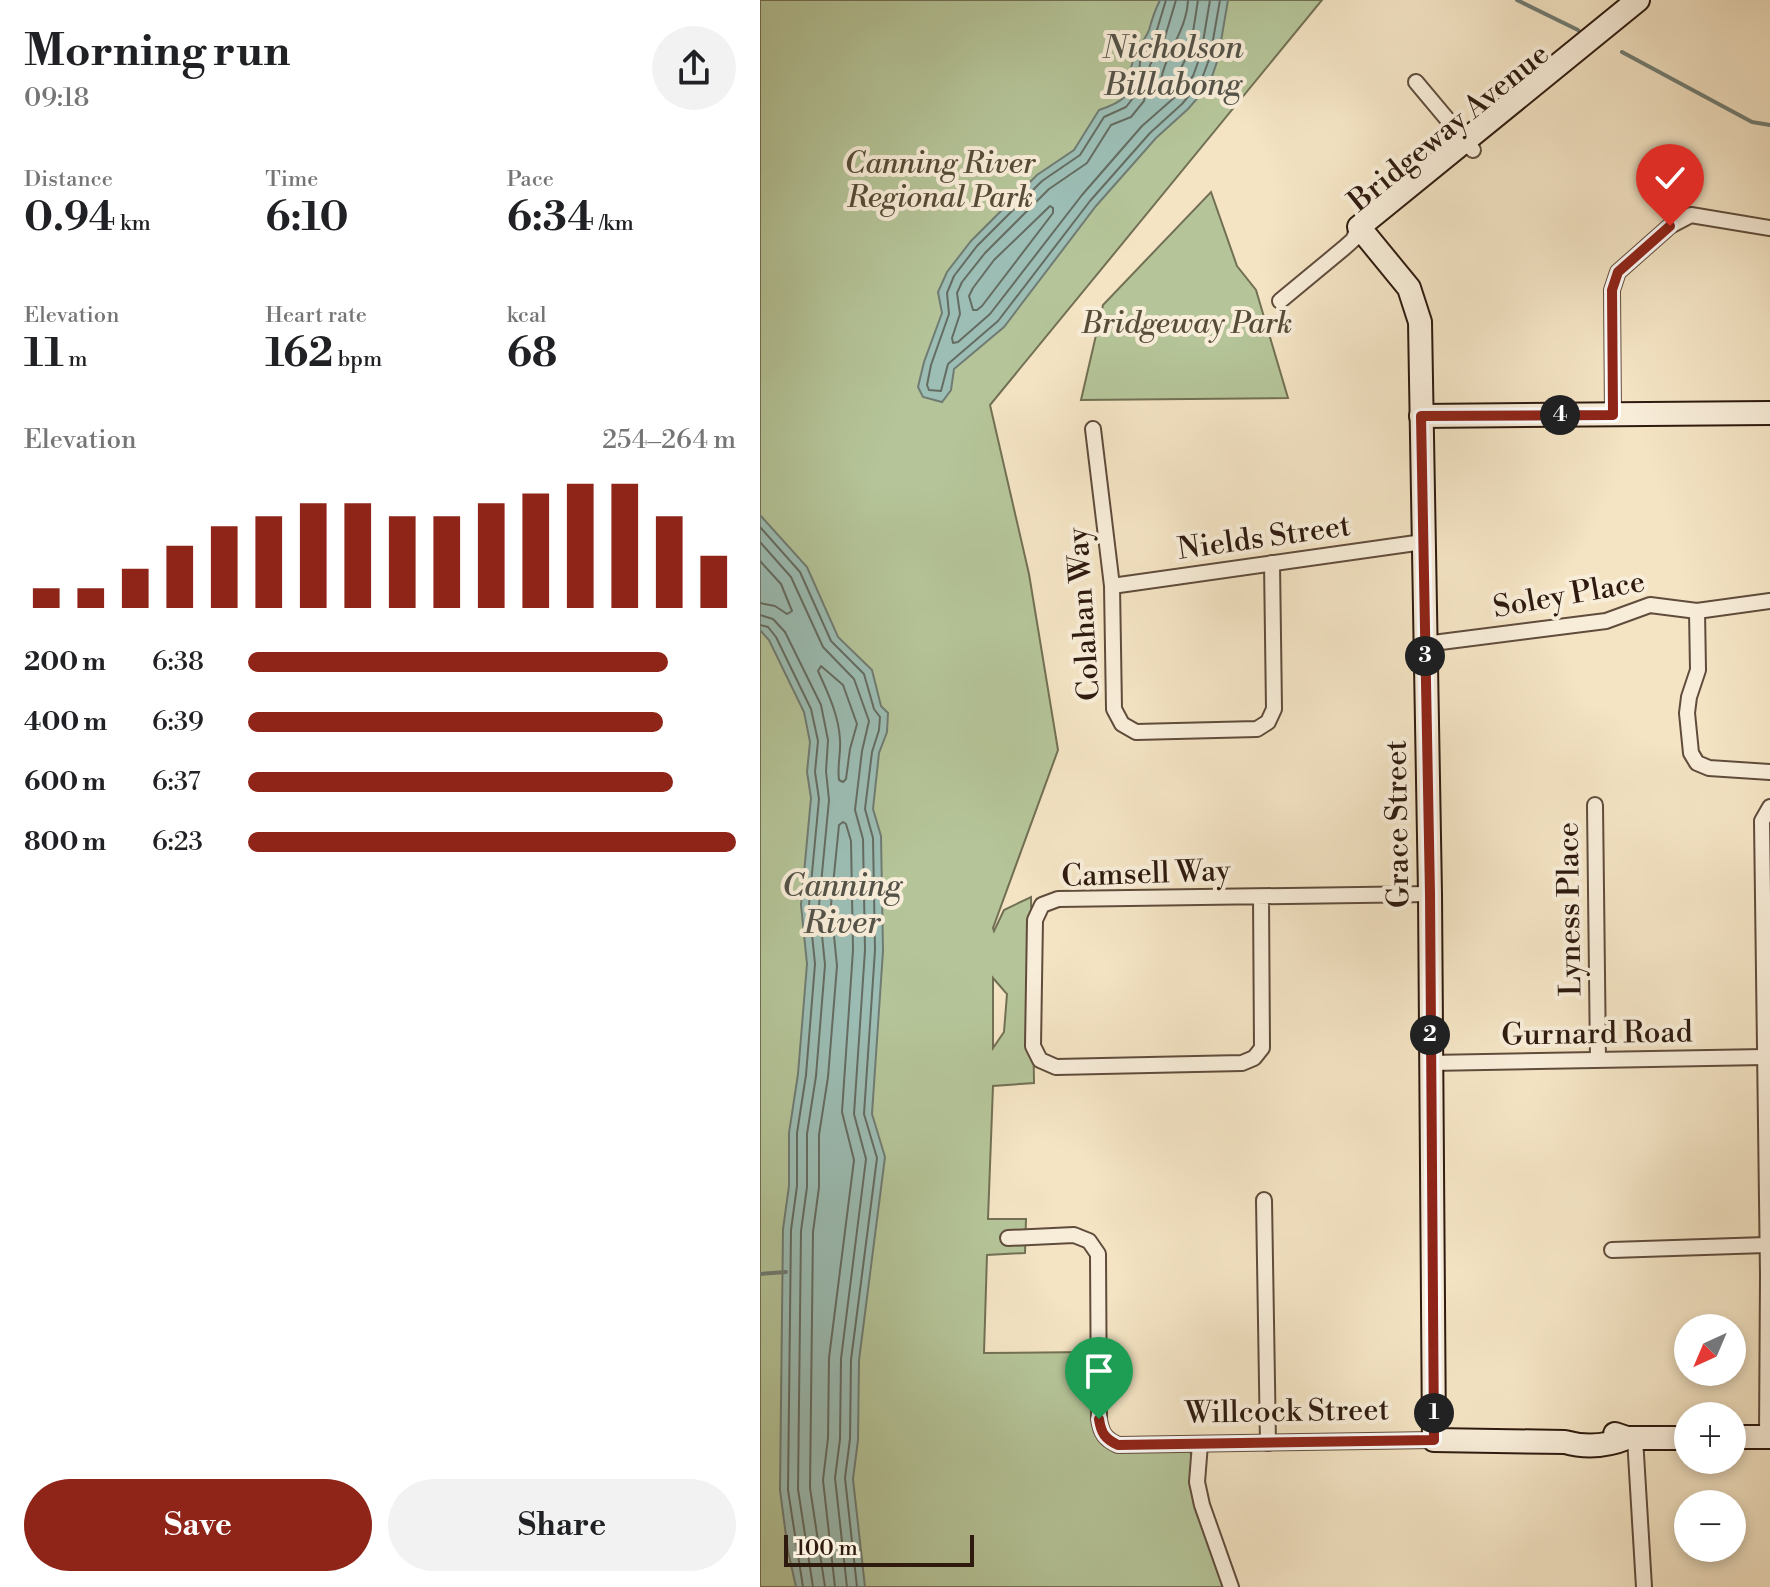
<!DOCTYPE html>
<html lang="en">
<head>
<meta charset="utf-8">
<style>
  body { margin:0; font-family:"Libre Bodoni",serif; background:#f2f2f2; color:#202124; height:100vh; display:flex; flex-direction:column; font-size:30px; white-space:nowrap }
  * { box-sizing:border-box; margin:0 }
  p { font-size:26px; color:#757577 }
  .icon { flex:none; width:44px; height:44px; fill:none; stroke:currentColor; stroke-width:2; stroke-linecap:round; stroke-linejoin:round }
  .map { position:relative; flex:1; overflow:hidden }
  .drawer { display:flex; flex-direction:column; background:#fff; width:760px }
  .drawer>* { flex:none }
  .needle { width:52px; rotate:224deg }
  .controls { position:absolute; left:914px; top:1314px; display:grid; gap:16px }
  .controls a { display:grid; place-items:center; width:72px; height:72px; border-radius:50%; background:#fff; box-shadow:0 4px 12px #0003; font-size:40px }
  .scale { position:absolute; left:24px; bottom:20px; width:190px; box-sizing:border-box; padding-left:8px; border:4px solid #2e1a0f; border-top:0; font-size:22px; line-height:28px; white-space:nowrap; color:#2e1a0f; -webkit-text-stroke:6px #f8edd9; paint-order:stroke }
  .pin { position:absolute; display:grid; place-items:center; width:68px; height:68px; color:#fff; margin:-82px -34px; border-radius:50% 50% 50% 0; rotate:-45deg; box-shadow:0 0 8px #0007 }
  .pin .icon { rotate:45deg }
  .km { position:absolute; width:40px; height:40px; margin:-20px; border-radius:50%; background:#222; color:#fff; font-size:22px; line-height:40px; text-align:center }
  .round { display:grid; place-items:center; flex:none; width:84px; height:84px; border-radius:42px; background:#f2f2f2 }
  .headline { display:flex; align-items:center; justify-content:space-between; height:136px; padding:0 24px }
  h1 { font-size:44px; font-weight:800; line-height:60px }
  .stats { display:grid; grid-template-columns:repeat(3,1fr); gap:12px; height:136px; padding:8px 24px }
  .stats div { display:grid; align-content:center }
  .stats b { font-size:40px; font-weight:800 }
  .stats small { font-size:22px; font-weight:400 }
  .stats p { font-size:22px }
  .chart { height:224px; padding:16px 24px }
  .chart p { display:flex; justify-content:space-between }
  .chart svg { width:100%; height:144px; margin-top:8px; stroke:#8f2418; stroke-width:6 }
  .primary-button { display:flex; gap:16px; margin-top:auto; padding:16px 24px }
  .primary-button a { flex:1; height:92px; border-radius:48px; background:#8f2418; color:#fff; font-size:32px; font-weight:800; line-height:92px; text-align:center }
  .primary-button a+a { background:#f2f2f2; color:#202124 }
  ul { padding:0 24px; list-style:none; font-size:26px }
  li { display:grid; grid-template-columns:128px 96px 1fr; align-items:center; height:60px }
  li i { height:20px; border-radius:10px; background:#8f2418 }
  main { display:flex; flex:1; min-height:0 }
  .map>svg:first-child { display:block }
  .green { fill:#b5c599; stroke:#727054; stroke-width:2; fill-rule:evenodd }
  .water { fill:#9cbeb5; stroke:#707c73; stroke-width:2 }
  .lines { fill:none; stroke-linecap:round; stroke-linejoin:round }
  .shore { stroke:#656c62; stroke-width:2 }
  .stream { stroke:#707c73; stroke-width:4 }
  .street-casing { stroke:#604c3c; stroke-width:18 }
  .secondary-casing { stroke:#2e1a0f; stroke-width:26 }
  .street { stroke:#f8edd9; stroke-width:14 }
  .secondary { stroke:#f8edd9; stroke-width:22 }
  .route-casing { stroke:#fff; stroke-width:16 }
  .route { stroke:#8f2418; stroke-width:10 }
  .labels { text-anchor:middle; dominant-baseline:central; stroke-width:8; stroke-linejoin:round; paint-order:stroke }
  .street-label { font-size:30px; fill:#2e1a0f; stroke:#f8edd9 }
  .park-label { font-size:30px; font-style:italic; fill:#564d38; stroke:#f8edd9 }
  .water-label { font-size:32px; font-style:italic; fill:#545349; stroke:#f8edd9 }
</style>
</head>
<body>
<main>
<section class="drawer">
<div class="headline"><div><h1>Morning run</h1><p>09:18</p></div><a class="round"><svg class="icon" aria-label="share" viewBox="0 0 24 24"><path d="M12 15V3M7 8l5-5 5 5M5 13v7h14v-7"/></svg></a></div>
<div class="stats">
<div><p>Distance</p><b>0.94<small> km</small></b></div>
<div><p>Time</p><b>6:10</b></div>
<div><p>Pace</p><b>6:34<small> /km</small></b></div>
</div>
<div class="stats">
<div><p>Elevation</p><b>11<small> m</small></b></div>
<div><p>Heart rate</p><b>162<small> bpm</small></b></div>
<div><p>kcal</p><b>68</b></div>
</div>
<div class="chart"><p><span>Elevation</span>254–264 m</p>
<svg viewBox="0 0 160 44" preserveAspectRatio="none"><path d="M5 44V38M15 44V38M25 44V32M35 44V25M45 44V19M55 44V16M65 44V12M75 44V12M85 44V16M95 44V16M105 44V12M115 44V9M125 44V6M135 44V6M145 44V16M155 44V28"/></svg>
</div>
<ul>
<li><b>200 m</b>6:38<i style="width:86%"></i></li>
<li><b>400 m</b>6:39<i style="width:85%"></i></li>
<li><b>600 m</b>6:37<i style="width:87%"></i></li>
<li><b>800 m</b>6:23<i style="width:100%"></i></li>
</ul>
<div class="primary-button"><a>Save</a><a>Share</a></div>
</section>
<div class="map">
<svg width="1010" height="1587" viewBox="0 0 1010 1587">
  <rect width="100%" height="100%" fill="#f4e4c4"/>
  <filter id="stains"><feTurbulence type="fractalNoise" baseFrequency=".0025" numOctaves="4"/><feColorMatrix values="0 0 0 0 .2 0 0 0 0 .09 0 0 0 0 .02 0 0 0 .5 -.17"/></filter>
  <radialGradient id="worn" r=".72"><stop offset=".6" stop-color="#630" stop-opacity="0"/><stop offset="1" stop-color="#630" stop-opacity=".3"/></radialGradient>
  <g class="green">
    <path d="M0 0H562L230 405 269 574 298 750 233 928 234 931 244 910 271 897 274 1083 233 1086 228 1219H266L265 1253 227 1255 224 1353 331 1352 345 1443 428 1444 468 1587H0ZM233 978 247 994 244 1032 233 1048Z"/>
    <polygon points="451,192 477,266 496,290 528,398 321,400 343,305"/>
  </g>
  <g class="water">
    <path d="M400 0H468L458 59 449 85 428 109 396 138 336 206 244 327 194 369 191 390 182 402 163 397 158 387 164 362 182 313 178 292 187 272 211 241 277 175 314 150 339 110C381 96 362 89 374 58 377 48 385 40 389 30 392 19 395 10 400 0Z"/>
    <polygon points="0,515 47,567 78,637 112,670 121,706 128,713 127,732 119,753 113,809 121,836 123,951 112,1114 125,1157 99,1360 98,1440 93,1479 105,1587 36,1587 28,1551 20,1490 23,1229 29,1186 29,1133 38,1074 47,964 41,905 51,798 47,772 50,742 44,712 9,640 0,630"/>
  </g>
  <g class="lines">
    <g class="shore">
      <polyline points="406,0 396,33 380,62 377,93 366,107 344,117 320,155 282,181 217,246 194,276 187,293 189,314 171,365 167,385 169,390 181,391 188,364 238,321 330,201 390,133 422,104 441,81 450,57 460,0"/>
      <polyline points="416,0 405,37 390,65 384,101 371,117 351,125 327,163 289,189 225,253 202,282 197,293 200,314 192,338 193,343 198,342 230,314 322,195 382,126 415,97 433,76 441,54 450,0"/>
      <path d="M428 0C427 31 403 56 400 86L403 89 407 88C432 59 432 37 438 0"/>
      <polygon points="290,206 293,208 293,213 222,306 217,310 213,310 209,296 213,288 234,260"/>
      <polyline points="0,527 40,572 71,641 104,674 114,709 120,717 119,730 112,752 105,809 113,838 115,950 104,1114 117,1158 91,1360 90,1439 85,1478 97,1587"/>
      <polyline points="0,542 31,577 63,647 94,679 109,721 102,751 95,810 103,839 105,950 94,1114 106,1159 81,1359 80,1439 75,1478 87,1587"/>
      <polyline points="0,561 21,584 32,611 27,614 15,606 0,603"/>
      <polyline points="0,615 13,619 25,632 61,705 68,740 66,771 69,800 59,905 65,965 56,1076 47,1134 47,1187 41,1231 38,1489 53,1587"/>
      <polyline points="0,625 8,627 16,637 51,709 58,741 55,772 59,799 49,905 55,964 46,1075 37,1133 37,1186 31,1230 28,1490 43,1587"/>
      <path d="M61 666 83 685 97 724 90 749 86 779 83 782 79 780C77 766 81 754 80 740 79 716 68 693 58 671Z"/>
      <polyline points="65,1587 50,1488 53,1232 59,1187 59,1135 68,1077 77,966 71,905 79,825 83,822 86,824 91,841 93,950 82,1112 94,1160 69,1358 68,1438 63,1480 75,1587"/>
    </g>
    <g class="stream">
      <polyline points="757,0 818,30"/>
      <polyline points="862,52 992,122 1010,125"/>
      <polyline points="0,1274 26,1272"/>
    </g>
    <defs>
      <g id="street">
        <polyline points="656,82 713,150"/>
        <polyline points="520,301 584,248 593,240 599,227"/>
        <polyline points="853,415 852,290 858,272 910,226 931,215 1010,228"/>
        <polyline points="333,429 352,586 354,709 362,724 376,732 497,729 508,722 514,709 512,563"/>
        <polyline points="352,586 663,542"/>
        <polyline points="937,611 938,670 929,697 927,713 931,753 937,763 949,768 1010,772"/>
        <polyline points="665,644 846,621 890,605 937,611 1010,601"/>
        <polyline points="835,805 838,1059"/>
        <polyline points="501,897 502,1048 494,1058 482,1063 296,1067 280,1060 273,1046 275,920 282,905 298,899 670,894"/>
        <polyline points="670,1063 1005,1057"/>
        <polyline points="504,1200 508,1443"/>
        <path d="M248 1238 314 1235 329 1241 338 1254 339 1419C341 1433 345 1439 358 1445L674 1440"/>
        <polyline points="852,1250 1006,1245"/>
        <polyline points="1007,1437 1008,1275 1002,821 1010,807"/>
        <polyline points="875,1438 884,1587"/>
        <polyline points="440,1444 437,1482 442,1505 471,1587"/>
      </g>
      <g id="secondary">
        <polyline points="661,416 1010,413"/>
        <polyline points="855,1434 867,1438 928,1438"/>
        <polyline points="972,1437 1010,1437"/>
        <path d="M867 1438C847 1446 826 1448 805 1442L674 1440 670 894 660 322 649 288 599 227 878 0"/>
      </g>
    </defs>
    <use href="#street" class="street-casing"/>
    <use href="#secondary" class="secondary-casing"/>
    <use href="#street" class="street"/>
    <use href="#secondary" class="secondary"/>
  </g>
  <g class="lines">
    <defs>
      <path id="route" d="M339 1419C341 1433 345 1439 358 1445L674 1440 670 894 661 416 853 415 852 290 858 272 910 226"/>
    </defs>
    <use href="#route" class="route-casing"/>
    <use href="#route" class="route"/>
  </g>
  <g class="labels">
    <g class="street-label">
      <text transform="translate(689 128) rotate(-39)">Bridgeway Avenue</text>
      <text transform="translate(504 538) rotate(-8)">Nields Street</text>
      <text transform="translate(809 595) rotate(-10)">Soley Place</text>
      <text transform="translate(324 614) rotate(-94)">Colahan Way</text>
      <text transform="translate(638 824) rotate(-91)">Grace Street</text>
      <text transform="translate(386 874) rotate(-2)">Camsell Way</text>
      <text transform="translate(810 909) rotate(-91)">Lyness Place</text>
      <text transform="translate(837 1034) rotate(-1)">Gurnard Road</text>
      <text transform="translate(527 1412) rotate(-1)">Willcock Street</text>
    </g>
    <g class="park-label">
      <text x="180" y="164">Canning River<tspan x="180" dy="34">Regional Park</tspan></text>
      <text x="427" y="324">Bridgeway Park</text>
    </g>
    <g class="water-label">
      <text x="413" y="48">Nicholson<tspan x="413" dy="37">Billabong</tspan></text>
      <text x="82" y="886">Canning<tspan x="82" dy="37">River</tspan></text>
    </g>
  </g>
  <rect width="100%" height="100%" filter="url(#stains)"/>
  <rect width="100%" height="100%" fill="url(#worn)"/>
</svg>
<div class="controls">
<a><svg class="needle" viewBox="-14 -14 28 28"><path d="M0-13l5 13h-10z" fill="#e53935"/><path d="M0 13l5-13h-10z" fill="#757577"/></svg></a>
<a>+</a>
<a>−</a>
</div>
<div class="scale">100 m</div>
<div class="pin" style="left:339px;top:1419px;background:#1e9e55"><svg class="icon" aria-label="arrive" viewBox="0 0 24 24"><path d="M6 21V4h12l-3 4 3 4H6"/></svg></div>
<div class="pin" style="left:910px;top:226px;background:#d93025"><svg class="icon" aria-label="check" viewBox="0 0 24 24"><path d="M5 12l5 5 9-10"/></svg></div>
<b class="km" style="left:674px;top:1413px">1</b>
<b class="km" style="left:670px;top:1035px">2</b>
<b class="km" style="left:665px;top:656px">3</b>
<b class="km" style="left:800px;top:415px">4</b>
</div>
</main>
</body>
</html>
